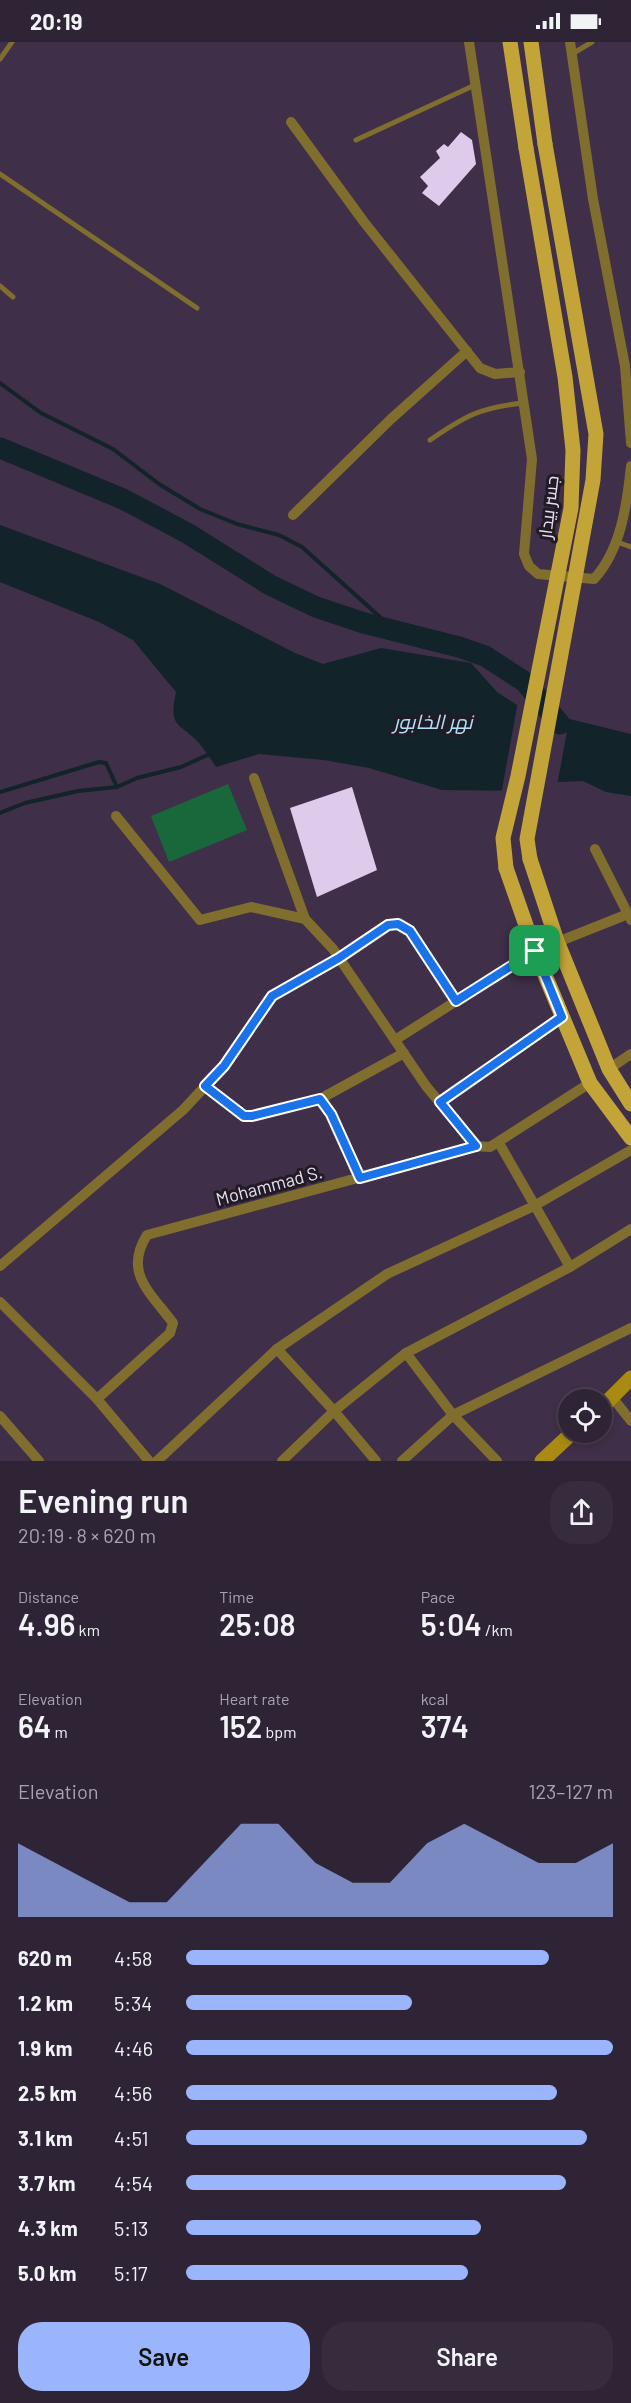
<!DOCTYPE html>
<html lang="en">
<head>
<meta charset="utf-8">
<style>
  body { margin:0; font-family:Barlow,Cairo,sans-serif; background:#372b3e; color:#f1f3f6; height:100vh; display:flex; flex-direction:column; font-size:22px; white-space:nowrap }
  * { box-sizing:border-box; margin:0 }
  p { font-size:20px; color:#a7a4ad }
  .icon { flex:none; width:33px; height:33px; fill:none; stroke:currentColor; stroke-width:2; stroke-linecap:round; stroke-linejoin:round }
  .map { position:relative; height:1419px; overflow:hidden }
  .side { display:flex; flex-direction:column; background:#2f2336; flex:1 }
  .side>* { flex:none }
  .controls { position:absolute; left:558px; top:1347px; display:grid; gap:12px }
  .controls a { display:grid; place-items:center; width:54px; height:54px; border-radius:50%; background:#2f2336; box-shadow:0 3px 9px #0003,0 0 0 2px #4a4051; font-size:30px }
  .pin { position:absolute; display:grid; place-items:center; width:51px; height:51px; color:#fff; margin:-26px; border-radius:12px; box-shadow:0 3px 9px #0006 }
  .round { display:grid; place-items:center; flex:none; width:63px; height:63px; border-radius:24px; background:#372b3e }
  .overview { display:flex; align-items:center; justify-content:space-between; height:102px; padding:0 18px }
  h1 { font-size:33px; font-weight:600; line-height:45px }
  .stats { display:grid; grid-template-columns:repeat(3,1fr); gap:9px; height:102px; padding:6px 18px }
  .stats div { display:grid; align-content:center }
  .stats b { font-size:30px; font-weight:600 }
  .stats small { font-size:16px; font-weight:400 }
  .stats p { font-size:16px }
  .chart { height:168px; padding:12px 18px }
  .chart p { display:flex; justify-content:space-between }
  .chart svg { width:100%; height:108px; margin-top:6px; fill:#9bb5fd; opacity:.7 }
  .primary-button { display:flex; gap:12px; margin-top:auto; padding:12px 18px }
  .primary-button a { flex:1; height:69px; border-radius:24px; background:#9bb5fd; color:#111; font-size:24px; font-weight:600; line-height:69px; text-align:center }
  .primary-button a+a { background:#372b3e; color:#f1f3f6 }
  ul { padding:0 18px; list-style:none; font-size:20px }
  li { display:grid; grid-template-columns:96px 72px 1fr; align-items:center; height:45px }
  li i { height:15px; border-radius:8px; background:#9bb5fd }
  .status { display:flex; justify-content:space-between; align-items:center; height:42px; padding:0 30px; background:#2f2336; direction:ltr }
  .status svg { height:16px; fill:currentColor }
  .map>svg:first-child { display:block }
  .green { fill:#19683c }
  .water { fill:#12232a }
  .pier { fill:#3f2f48 }
  .lines { fill:none; stroke-linecap:round; stroke-linejoin:round }
  .stream { stroke:#12232a; stroke-width:4 }
  .river { stroke:#12232a; stroke-width:21 }
  .building { fill:#decbeb }
  .service { stroke:#806e2f; stroke-width:5 }
  .minor { stroke:#806e2f; stroke-width:10 }
  .secondary { stroke:#a98b13; stroke-width:15 }
  .primary { stroke:#c2a438; stroke-width:15 }
  .primary-bridge { stroke:#c2a438; stroke-width:15 }
  .route-casing { stroke:#fff; stroke-width:12 }
  .route { stroke:#1a73e8; stroke-width:8 }
  .labels { text-anchor:middle; dominant-baseline:central; stroke-width:6; stroke-linejoin:round; paint-order:stroke }
  .street-label { font-size:18px; fill:#e9dfef; stroke:#221b26 }
  .water-label { font-size:20px; font-style:italic; fill:#ade3f9; stroke:#221b26 }
</style>
</head>
<body>
<div class="status"><b>20:19</b><svg viewBox="0 0 49 12"><path d="M0 12V9h3v3zM5 12V6h3v6zM10 12V3h3v9zM15 12V0h3v12zM26 1h20v11H26zM47 4h2v5h-2z"/></svg></div>
<div class="map">
<svg width="631" height="1419" viewBox="0 0 631 1419">
  <rect width="100%" height="100%" fill="#3f2f48"/>
  <polygon class="green" points="228,742 247,788 169,820 151,774"/>
  <path class="water" d="M0 483 160 542 295 611 323 622 381 606 471 621 497 650 520 665 631 692V754L606 750 583 739 560 740 527 749 442 748 369 726 324 718 259 712 216 725C211 717 205 709 199 701 179 679 168 687 176 650L133 598 99 580 0 540Z"/>
  <polygon class="pier" points="518,659 570,673 557,744 528,752 501,753"/>
  <g class="lines">
    <g class="stream">
      <polyline points="0,341 41,371 113,407 159,442 200,467 237,482 279,493 302,505 399,592"/>
      <polyline points="0,750 99,720 106,721 117,745"/>
      <polyline points="0,771 25,761 78,749 117,745 137,736 181,725 212,711"/>
    </g>
    <polyline class="river" points="0,406 123,457 187,491 270,543 316,565 364,581 459,605 485,614 525,640 560,682"/>
  </g>
  <g class="building">
    <polygon points="461,90 472,98 476,122 439,164 422,151 428,144 420,135 440,116 436,109 444,102 448,105"/>
    <polygon points="352,745 377,828 317,855 290,766"/>
  </g>
  <g class="lines">
    <g class="service">
      <polyline points="572,12 592,0"/>
      <polyline points="0,17 12,0"/>
      <polyline points="356,98 475,43"/>
      <polyline points="0,132 197,266"/>
      <polyline points="0,244 13,255"/>
      <path d="M430 398C465 374 481 365 524 361"/>
      <polyline points="617,500 631,505"/>
    </g>
    <g class="minor">
      <path d="M469 0 532 417 524 512 529 524 538 532 594 537C621 508 627 462 631 424"/>
      <polyline points="570,0 593,157 625,324 631,401"/>
      <polyline points="291,80 364,180 480,326 495,332 520,330"/>
      <polyline points="293,473 391,377 467,309"/>
      <polyline points="254,736 305,877"/>
      <polyline points="116,774 200,878 251,865 305,877 333,907 426,1044 476,1104"/>
      <polyline points="595,807 631,878"/>
      <polyline points="395,998 535,909 628,872"/>
      <polyline points="609,1027 631,1012"/>
      <polyline points="205,1044 244,1074 252,1074 320,1057"/>
      <polyline points="440,1060 562,975"/>
      <polyline points="499,1101 570,1225"/>
      <polyline points="360,1136 331,1072 320,1057 404,1011"/>
      <polyline points="0,1224 183,1068 224,1024 272,954 339,916 388,883 398,882 410,889 456,959"/>
      <polyline points="0,1260 97,1357 149,1419"/>
      <polyline points="277,1307 387,1232 534,1164 631,1108"/>
      <polyline points="406,1311 453,1373 497,1419"/>
      <polyline points="612,1355 631,1379"/>
      <path d="M97 1357 170 1291 173 1281C151 1251 123 1231 147 1193L476 1104 490 1105 590 1041"/>
      <polyline points="0,1374 39,1419"/>
      <polyline points="157,1419 277,1307 334,1369 376,1419"/>
      <polyline points="282,1419 334,1369 406,1311 570,1225 631,1187"/>
      <polyline points="402,1419 453,1373 631,1286"/>
    </g>
    <g class="secondary">
      <polyline points="602,1365 631,1336"/>
      <polyline points="542,1419 573,1390"/>
    </g>
    <g class="primary">
      <polyline points="510,0 526,106"/>
      <polyline points="531,0 545,102"/>
      <polyline points="530,817 557,899 609,1027 631,1062"/>
      <polyline points="506,826 535,909 590,1041 631,1096"/>
    </g>
    <g class="primary-bridge">
      <polyline points="530,817 527,797 593,438 596,392 545,102"/>
      <polyline points="506,826 503,796 518,734 571,466 573,408 565,335 526,106"/>
    </g>
  </g>
  <g class="lines">
    <defs>
      <polygon id="route" points="398,882 410,889 456,959 535,909 562,975 440,1060 476,1104 360,1136 331,1072 320,1057 252,1074 244,1074 205,1044 224,1024 272,954 339,916 388,883"/>
    </defs>
    <use href="#route" class="route-casing"/>
    <use href="#route" class="route"/>
  </g>
  <g class="labels">
    <g class="street-label">
      <text transform="translate(548 465) rotate(-83)">جسر بيدار</text>
      <text transform="translate(269 1143) rotate(-15)">Mohammad S.</text>
    </g>
    <g class="water-label">
      <text x="433" y="679">نهر الخابور</text>
    </g>
  </g>
</svg>
<div class="controls">
<a><svg class="icon" aria-label="locate" viewBox="0 0 24 24"><circle cx="12" cy="12" r="6"/><path d="M12 2v4M12 18v4M2 12h4M18 12h4"/></svg></a>
</div>
<div class="pin" style="left:535px;top:909px;background:#1e9e55"><svg class="icon" aria-label="arrive" viewBox="0 0 24 24"><path d="M6 21V4h12l-3 4 3 4H6"/></svg></div>
</div>
<section class="side">
<div class="overview"><div><h1>Evening run</h1><p>20:19 · 8 × 620 m</p></div><a class="round"><svg class="icon" aria-label="share" viewBox="0 0 24 24"><path d="M12 15V3M7 8l5-5 5 5M5 13v7h14v-7"/></svg></a></div>
<div class="stats">
<div><p>Distance</p><b>4.96<small> km</small></b></div>
<div><p>Time</p><b>25:08</b></div>
<div><p>Pace</p><b>5:04<small> /km</small></b></div>
</div>
<div class="stats">
<div><p>Elevation</p><b>64<small> m</small></b></div>
<div><p>Heart rate</p><b>152<small> bpm</small></b></div>
<div><p>kcal</p><b>374</b></div>
</div>
<div class="chart"><p><span>Elevation</span>123–127 m</p>
<svg viewBox="0 0 160 44" preserveAspectRatio="none"><path d="M0 44V14L10 22L20 30L30 38L40 38L50 22L60 6L70 6L80 22L90 30L100 30L110 14L120 6L130 14L140 22L150 22L160 14V44z"/></svg>
</div>
<ul>
<li><b>620 m</b>4:58<i style="width:85%"></i></li>
<li><b>1.2 km</b>5:34<i style="width:53%"></i></li>
<li><b>1.9 km</b>4:46<i style="width:100%"></i></li>
<li><b>2.5 km</b>4:56<i style="width:87%"></i></li>
<li><b>3.1 km</b>4:51<i style="width:94%"></i></li>
<li><b>3.7 km</b>4:54<i style="width:89%"></i></li>
<li><b>4.3 km</b>5:13<i style="width:69%"></i></li>
<li><b>5.0 km</b>5:17<i style="width:66%"></i></li>
</ul>
<div class="primary-button"><a>Save</a><a>Share</a></div>
</section>
</body>
</html>
